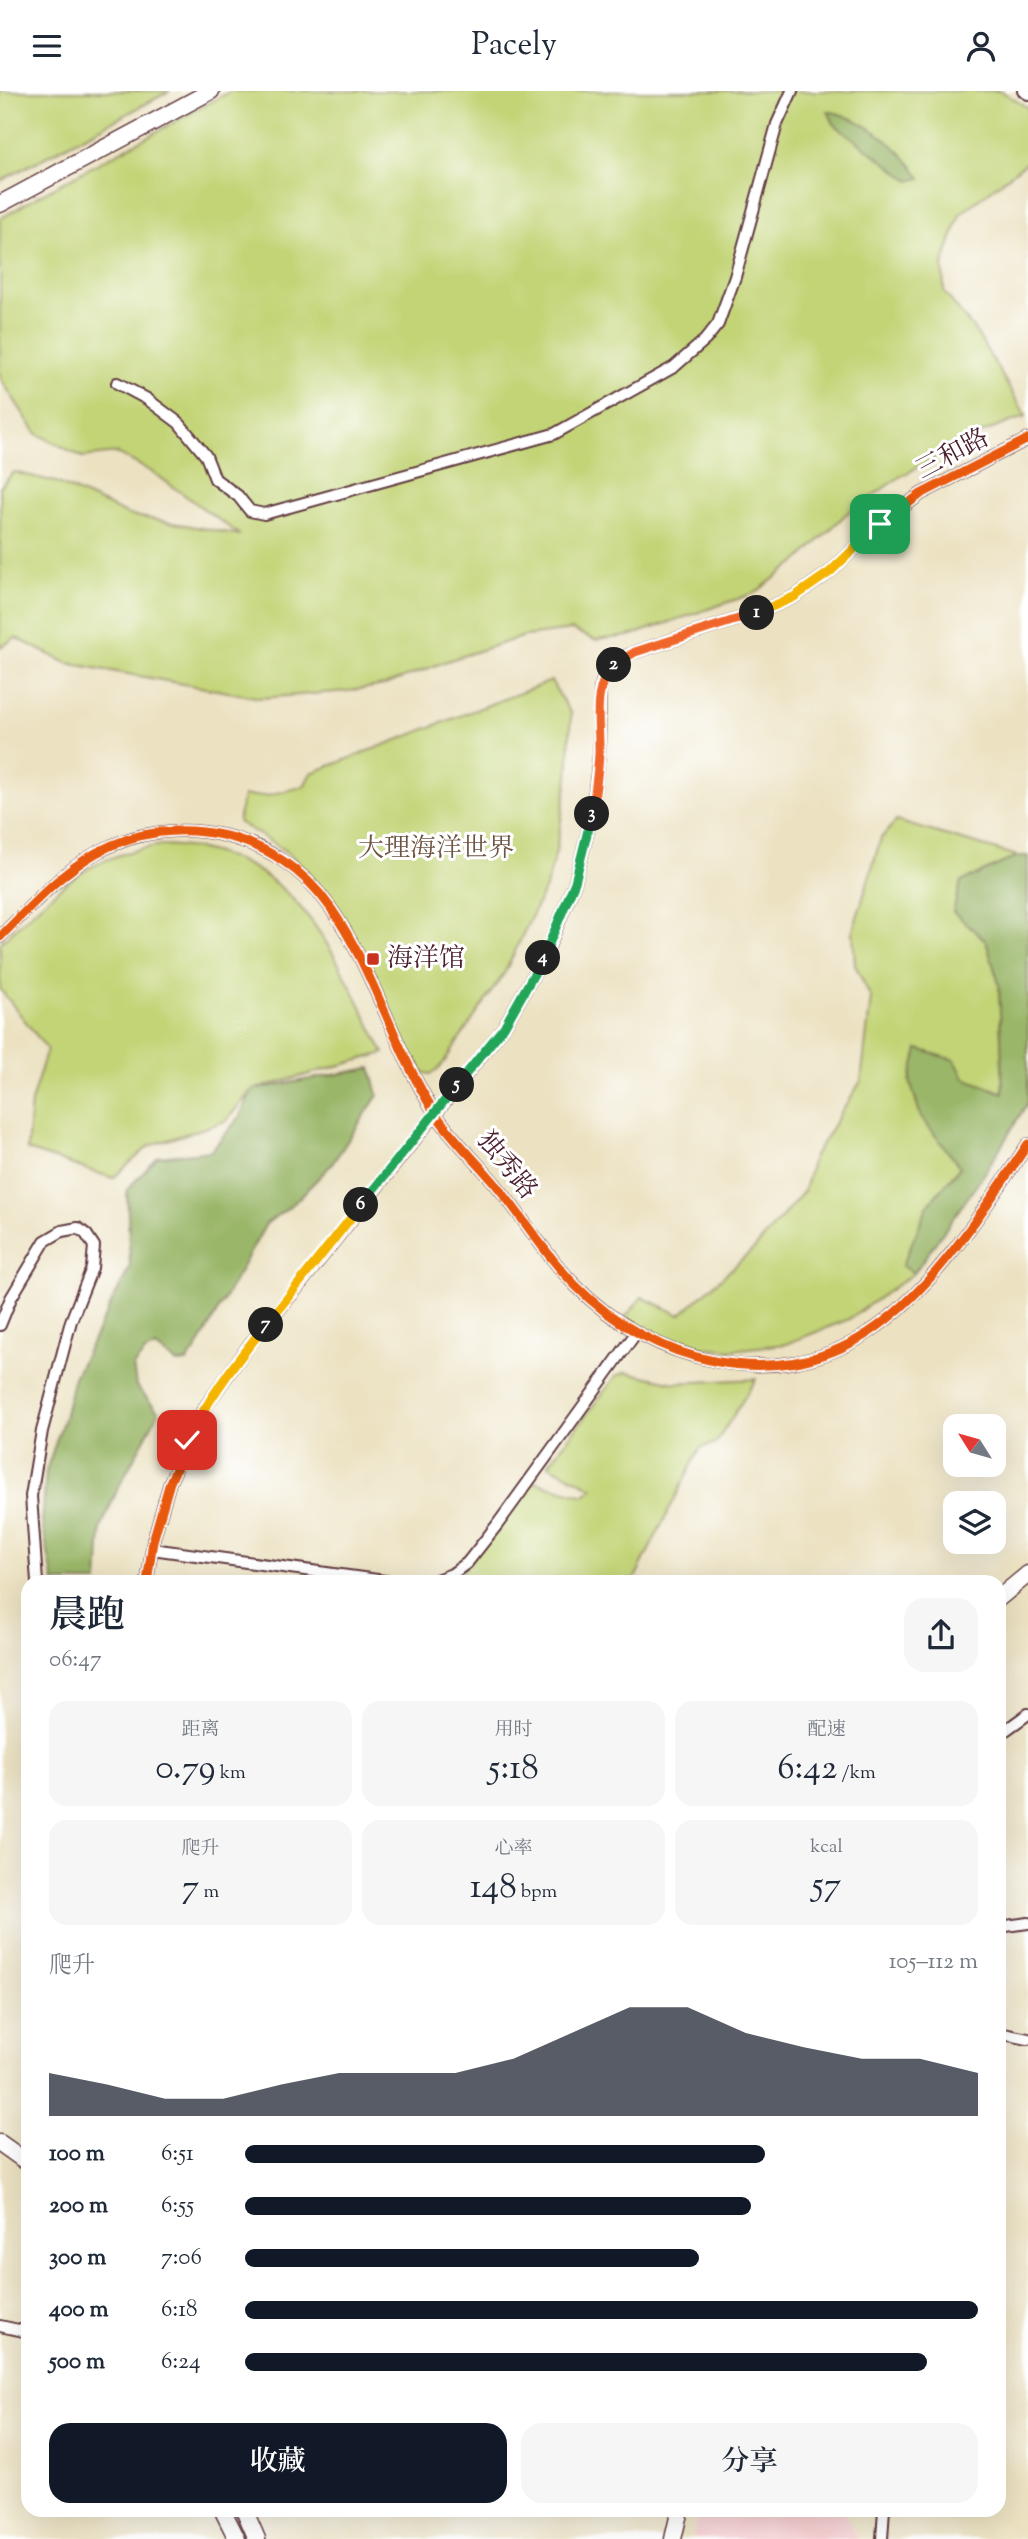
<!DOCTYPE html>
<html lang="zh">
<head>
<meta charset="utf-8">
<style>
  body { margin:0; font-family:"Sorts Mill Goudy","Noto Serif SC",serif; background:#f6f6f7; color:#1f2937; height:100vh; display:flex; flex-direction:column; font-size:26px; white-space:nowrap }
  * { box-sizing:border-box; margin:0 }
  p { font-size:23px; color:#747a83 }
  .icon { flex:none; width:38px; height:38px; fill:none; stroke:currentColor; stroke-width:2; stroke-linecap:round; stroke-linejoin:round }
  .map { position:relative; flex:1; overflow:hidden }
  .sheet { position:absolute; left:21px; top:1484px; width:985px; height:942px; display:flex; flex-direction:column; background:#fff; border-radius:21px; box-shadow:0 7px 28px #0002 }
  .sheet>* { flex:none }
  .needle { width:46px; rotate:307deg }
  .tools { position:absolute; left:943px; top:1323px; display:grid; gap:14px }
  .tools a { display:grid; place-items:center; width:63px; height:63px; border-radius:14px; background:#fff; box-shadow:0 7px 28px #0002; font-size:35px }
  .pin { position:absolute; display:grid; place-items:center; width:60px; height:60px; color:#fff; margin:-30px; border-radius:14px; box-shadow:0 4px 10px #0006 }
  .km { position:absolute; width:35px; height:35px; margin:-18px; border-radius:50%; background:#222; color:#fff; font-size:19px; line-height:35px; text-align:center }
  .round { display:grid; place-items:center; flex:none; width:74px; height:74px; border-radius:21px; background:#f6f6f7 }
  .summary { display:flex; align-items:center; justify-content:space-between; height:119px; padding:0 28px }
  h1 { font-size:38px; font-weight:600; line-height:52px }
  .stats { display:grid; grid-template-columns:repeat(3,1fr); gap:10px; height:119px; padding:7px 28px }
  .stats div { display:grid; align-content:center; border-radius:18px; background:#f6f6f7; text-align:center }
  .stats b { font-size:35px; font-weight:600 }
  .stats small { font-size:19px; font-weight:400 }
  .stats p { font-size:19px }
  .chart { height:196px; padding:14px 28px }
  .chart p { display:flex; justify-content:space-between }
  .chart svg { width:100%; height:126px; margin-top:7px; fill:#111827; opacity:.7 }
  .button { display:flex; gap:14px; margin-top:auto; padding:14px 28px }
  .button a { flex:1; height:80px; border-radius:21px; background:#111827; color:#fff; font-size:28px; font-weight:600; line-height:80px; text-align:center }
  .button a+a { background:#f6f6f7; color:#1f2937 }
  ul { padding:0 28px; list-style:none; font-size:23px }
  li { display:grid; grid-template-columns:112px 84px 1fr; align-items:center; height:52px }
  li i { height:18px; border-radius:9px; background:#111827 }
  header { display:flex; justify-content:space-between; align-items:center; height:91px; padding:0 28px; background:#fff; font-size:32px; font-weight:600 }
  .map>svg:first-child { display:block }
  .built { fill:#f7cfd1 }
  .green { fill:#c3d477; stroke:#867a51; stroke-width:2 }
  .forest { fill:#9ab668; stroke:#726a4a; stroke-width:2 }
  .lines { fill:none; stroke-linecap:round; stroke-linejoin:round }
  .street-casing { stroke:#623c42; stroke-width:14 }
  .secondary-casing { stroke:#623c42; stroke-width:19 }
  .street { stroke:#fff; stroke-width:10 }
  .secondary { stroke:#fff; stroke-width:16 }
  .cycleway-casing { stroke:#fff; stroke-width:13 }
  .cycleway { stroke:#e8590c; stroke-width:9 }
  .split-1-casing { stroke:#fff; stroke-width:14 }
  .split-2-casing { stroke:#fff; stroke-width:14 }
  .split-3-casing { stroke:#fff; stroke-width:14 }
  .split-4-casing { stroke:#fff; stroke-width:14 }
  .split-5-casing { stroke:#fff; stroke-width:14 }
  .split-6-casing { stroke:#fff; stroke-width:14 }
  .split-7-casing { stroke:#fff; stroke-width:14 }
  .split-8-casing { stroke:#fff; stroke-width:14 }
  .split-1 { stroke:#f5b400; stroke-width:9 }
  .split-2 { stroke:#f0652b; stroke-width:9 }
  .split-3 { stroke:#f0652b; stroke-width:9 }
  .split-4 { stroke:#22a559; stroke-width:9 }
  .split-5 { stroke:#22a559; stroke-width:9 }
  .split-6 { stroke:#22a559; stroke-width:9 }
  .split-7 { stroke:#f5b400; stroke-width:9 }
  .split-8 { stroke:#f5b400; stroke-width:9 }
  .poi-dot { fill:#c8321e; stroke:#fff; stroke-width:2.5 }
  .labels { text-anchor:middle; dominant-baseline:central; stroke-width:6; stroke-linejoin:round; paint-order:stroke }
  .street-label { font-size:26px; fill:#4a1f2b; stroke:#fff }
  .park-label { font-size:26px; fill:#6e5542; stroke:#fff }
  .poi-label { font-size:26px; fill:#4a1f2b; stroke:#fff; text-anchor:start }
</style>
</head>
<body>
<header><svg class="icon" aria-label="menu" viewBox="0 0 24 24"><path d="M4 6h16M4 12h16M4 18h16"/></svg>Pacely<svg class="icon" aria-label="person" viewBox="0 0 24 24"><circle cx="12" cy="8" r="4"/><path d="M4 21q1-7 8-7t8 7"/></svg></header>
<div class="map">
<svg width="1028" height="2448" viewBox="0 0 1028 2448">
  <rect width="100%" height="100%" fill="#fff"/>
  <filter id="ink" filterUnits="userSpaceOnUse"><feTurbulence type="fractalNoise" baseFrequency=".0143" numOctaves="2"/><feDisplacementMap in="SourceGraphic" scale="14" xChannelSelector="R" yChannelSelector="G"/><feConvolveMatrix kernelMatrix="1 2 1 2 8 2 1 2 1" color-interpolation-filters="sRGB"/></filter>
  <filter id="wash" filterUnits="userSpaceOnUse"><feTurbulence type="fractalNoise" baseFrequency=".00686" numOctaves="4" result="noise"/><feDisplacementMap in="SourceGraphic" scale="28" xChannelSelector="R" yChannelSelector="G"/><feGaussianBlur stdDeviation="1.57" result="paint"/><feColorMatrix in="noise" values="0 0 0 0 0 0 0 0 0 0 0 0 0 0 0 0 0 1.4 0 .05"/><feComposite in="paint" operator="in"/></filter>
  <g filter="url(#wash)">
    <rect width="100%" height="100%" fill="#ece2c2"/>
    <polygon class="built" points="698,2419 845,2419 857,2448 692,2448"/>
    <g class="green">
      <polygon points="0,0 170,0 0,90"/>
      <polygon points="231,0 1001,0 1028,17 1028,70 960,123 943,175 944,201 976,241 1026,325 982,342 901,385 846,423 800,468 755,502 629,545 595,549 572,539 525,545 447,570 385,594 349,600 261,607 67,572 16,547 0,556 0,396 14,381 56,391 129,424 240,444 154,382 117,362 82,366 36,342 0,287 0,128 38,105"/>
      <path d="M551 590 571 623 568 687 556 760 547 793 505 881 440 977 431 983C420 982 416 976 411 967 378 899 351 822 296 769 281 754 257 743 238 731L243 705H266L304 695 311 682Z"/>
      <polygon points="896,730 1018,765 961,791 986,850 999,893 1003,1002 964,987 921,1026 960,1076 928,1114 903,1175 914,1182 849,1228 786,1253 731,1259 675,1253 622,1230 642,1206 680,1224 756,1156 804,1100 813,1067 861,990 871,907 855,874 853,840 881,747"/>
      <path d="M162 754C298 758 330 857 384 962L252 999 226 1030 149 1055 113 1087 27 1059 31 1011 47 958 0 898V852C54 801 84 765 162 754Z"/>
      <polygon points="626,1281 675,1292 756,1288 716,1352 700,1357 633,1491 450,1491 460,1483 534,1391 584,1405 593,1397 548,1374 616,1285"/>
    </g>
    <g class="forest">
      <path d="M828 20C865 27 900 56 921 87L910 90 834 33Z"/>
      <polygon points="1018,765 1028,765 1028,1011 983,1085 914,1182 902,1175 928,1114 960,1076 921,1026 910,990 918,958 955,969 964,987 1003,1002 999,893 986,850 953,821 961,791"/>
      <polygon points="371,977 378,1004 332,1073 294,1112 266,1133 197,1257 187,1271 177,1272 156,1256 145,1261 133,1275 136,1295 159,1321 117,1399 101,1437 98,1491 54,1491 42,1433 46,1380 64,1327 74,1286 130,1176 127,1099 158,1066 211,1060 239,1027 252,999"/>
    </g>
  </g>
  <g filter="url(#ink)">
    <g class="lines">
      <defs>
        <g id="street">
          <polyline points="1023,0 1028,3"/>
          <polyline points="117,292 147,308 179,332 206,365 215,388 238,405 250,420 264,423 554,343 674,276 705,249 718,233 735,186 777,33 792,0"/>
          <path d="M0 846C30 816 59 783 96 762 176 718 278 741 330 816 374 878 393 955 433 1019 450 1046 477 1070 497 1095 524 1128 546 1165 576 1195 651 1271 774 1304 868 1242 934 1199 984 1118 1028 1053"/>
          <polyline points="0,1234 11,1207 45,1150 62,1140 78,1137 86,1143 94,1155 92,1177 71,1230 42,1340 31,1405 37,1491"/>
          <polyline points="152,1458 392,1491"/>
          <polyline points="147,1491 153,1450 170,1391 203,1319 249,1254 299,1195 504,936 547,860 575,791 592,724 599,664 600,598 605,582 618,569 635,561 757,522 794,506 830,481 880,433 921,403 1028,348"/>
          <polyline points="431,1491 452,1483 467,1472 497,1434 636,1242"/>
          <polyline points="999,1644 1028,1623"/>
          <polyline points="999,1836 1028,1832"/>
          <polyline points="999,1942 1028,1948"/>
          <polyline points="0,2235 28,2241"/>
          <polyline points="882,2448 884,2418"/>
        </g>
        <g id="secondary">
          <polyline points="0,113 211,0"/>
          <polyline points="999,1507 1028,1483"/>
          <polyline points="0,2052 28,2072"/>
          <polyline points="222,2418 237,2448"/>
          <polyline points="244,2418 257,2448"/>
          <polyline points="673,2448 680,2418"/>
        </g>
      </defs>
      <use href="#street" class="street-casing"/>
      <use href="#secondary" class="secondary-casing"/>
      <use href="#street" class="street"/>
      <use href="#secondary" class="secondary"/>
      <defs>
        <g id="cycleway">
          <path d="M0 846C30 816 59 783 96 762 176 718 278 741 330 816 374 878 393 955 433 1019 450 1046 477 1070 497 1095 524 1128 546 1165 576 1195 651 1271 774 1304 868 1242 934 1199 984 1118 1028 1053"/>
          <polyline points="147,1491 153,1450 170,1391 203,1319 249,1254 299,1195 504,936 547,860 575,791 592,724 599,664 600,598 605,582 618,569 635,561 757,522 794,506 830,481 880,433 921,403 1028,348"/>
        </g>
      </defs>
      <use href="#cycleway" class="cycleway-casing"/>
      <use href="#cycleway" class="cycleway"/>
    </g>
  </g>
  <g class="lines" filter="url(#ink)">
    <defs>
      <polyline id="split-1" points="757,522 794,506 830,481 880,433"/>
      <polyline id="split-2" points="614,574 635,561 757,522"/>
      <path id="split-3" d="M592 723C595 703 598 683 599 663 600 633 591 597 614 574"/>
      <polyline id="split-4" points="543,867 575,791 592,723"/>
      <polyline id="split-5" points="457,994 504,936 543,867"/>
      <polyline id="split-6" points="361,1114 457,994"/>
      <polyline id="split-7" points="266,1234 361,1114"/>
      <path id="split-8" d="M187 1349C209 1307 236 1270 266 1234"/>
    </defs>
    <use href="#split-1" class="split-1-casing"/>
    <use href="#split-2" class="split-2-casing"/>
    <use href="#split-3" class="split-3-casing"/>
    <use href="#split-4" class="split-4-casing"/>
    <use href="#split-5" class="split-5-casing"/>
    <use href="#split-6" class="split-6-casing"/>
    <use href="#split-7" class="split-7-casing"/>
    <use href="#split-8" class="split-8-casing"/>
    <use href="#split-1" class="split-1"/>
    <use href="#split-2" class="split-2"/>
    <use href="#split-3" class="split-3"/>
    <use href="#split-4" class="split-4"/>
    <use href="#split-5" class="split-5"/>
    <use href="#split-6" class="split-6"/>
    <use href="#split-7" class="split-7"/>
    <use href="#split-8" class="split-8"/>
  </g>
  <rect class="poi-dot" x="366" y="861" width="14" height="14" rx="3.5"/>
  <g class="labels">
    <g class="street-label">
      <text transform="translate(953 364) rotate(-28)">三和路</text>
      <text transform="translate(506 1075) rotate(51)">独秀路</text>
    </g>
    <g class="park-label">
      <text x="436" y="758">大理海洋世界</text>
    </g>
    <g class="poi-label">
      <text x="387" y="868">海洋馆</text>
    </g>
  </g>
</svg>
<div class="tools">
<a><svg class="needle" viewBox="-14 -14 28 28"><path d="M0-13l5 13h-10z" fill="#e53935"/><path d="M0 13l5-13h-10z" fill="#747a83"/></svg></a>
<a><svg class="icon" aria-label="layers" viewBox="0 0 24 24"><path d="M12 4l9 5-9 5-9-5zM3 14l9 5 9-5"/></svg></a>
</div>
<div class="pin" style="left:880px;top:433px;background:#1e9e55"><svg class="icon" aria-label="arrive" viewBox="0 0 24 24"><path d="M6 21V4h12l-3 4 3 4H6"/></svg></div>
<div class="pin" style="left:187px;top:1349px;background:#d93025"><svg class="icon" aria-label="check" viewBox="0 0 24 24"><path d="M5 12l5 5 9-10"/></svg></div>
<b class="km" style="left:757px;top:522px">1</b>
<b class="km" style="left:614px;top:574px">2</b>
<b class="km" style="left:592px;top:723px">3</b>
<b class="km" style="left:543px;top:867px">4</b>
<b class="km" style="left:457px;top:994px">5</b>
<b class="km" style="left:361px;top:1114px">6</b>
<b class="km" style="left:266px;top:1234px">7</b>
<section class="sheet">
<div class="summary"><div><h1>晨跑</h1><p>06:47</p></div><a class="round"><svg class="icon" aria-label="share" viewBox="0 0 24 24"><path d="M12 15V3M7 8l5-5 5 5M5 13v7h14v-7"/></svg></a></div>
<div class="stats">
<div><p>距离</p><b>0.79<small> km</small></b></div>
<div><p>用时</p><b>5:18</b></div>
<div><p>配速</p><b>6:42<small> /km</small></b></div>
</div>
<div class="stats">
<div><p>爬升</p><b>7<small> m</small></b></div>
<div><p>心率</p><b>148<small> bpm</small></b></div>
<div><p>kcal</p><b>57</b></div>
</div>
<div class="chart"><p><span>爬升</span>105–112 m</p>
<svg viewBox="0 0 160 44" preserveAspectRatio="none"><path d="M0 44V29L10 33L20 38L30 38L40 33L50 29L60 29L70 29L80 24L90 15L100 6L110 6L120 15L130 20L140 24L150 24L160 29V44z"/></svg>
</div>
<ul>
<li><b>100 m</b>6:51<i style="width:71%"></i></li>
<li><b>200 m</b>6:55<i style="width:69%"></i></li>
<li><b>300 m</b>7:06<i style="width:62%"></i></li>
<li><b>400 m</b>6:18<i style="width:100%"></i></li>
<li><b>500 m</b>6:24<i style="width:93%"></i></li>
</ul>
<div class="button"><a>收藏</a><a>分享</a></div>
</section>
</div>
</body>
</html>
